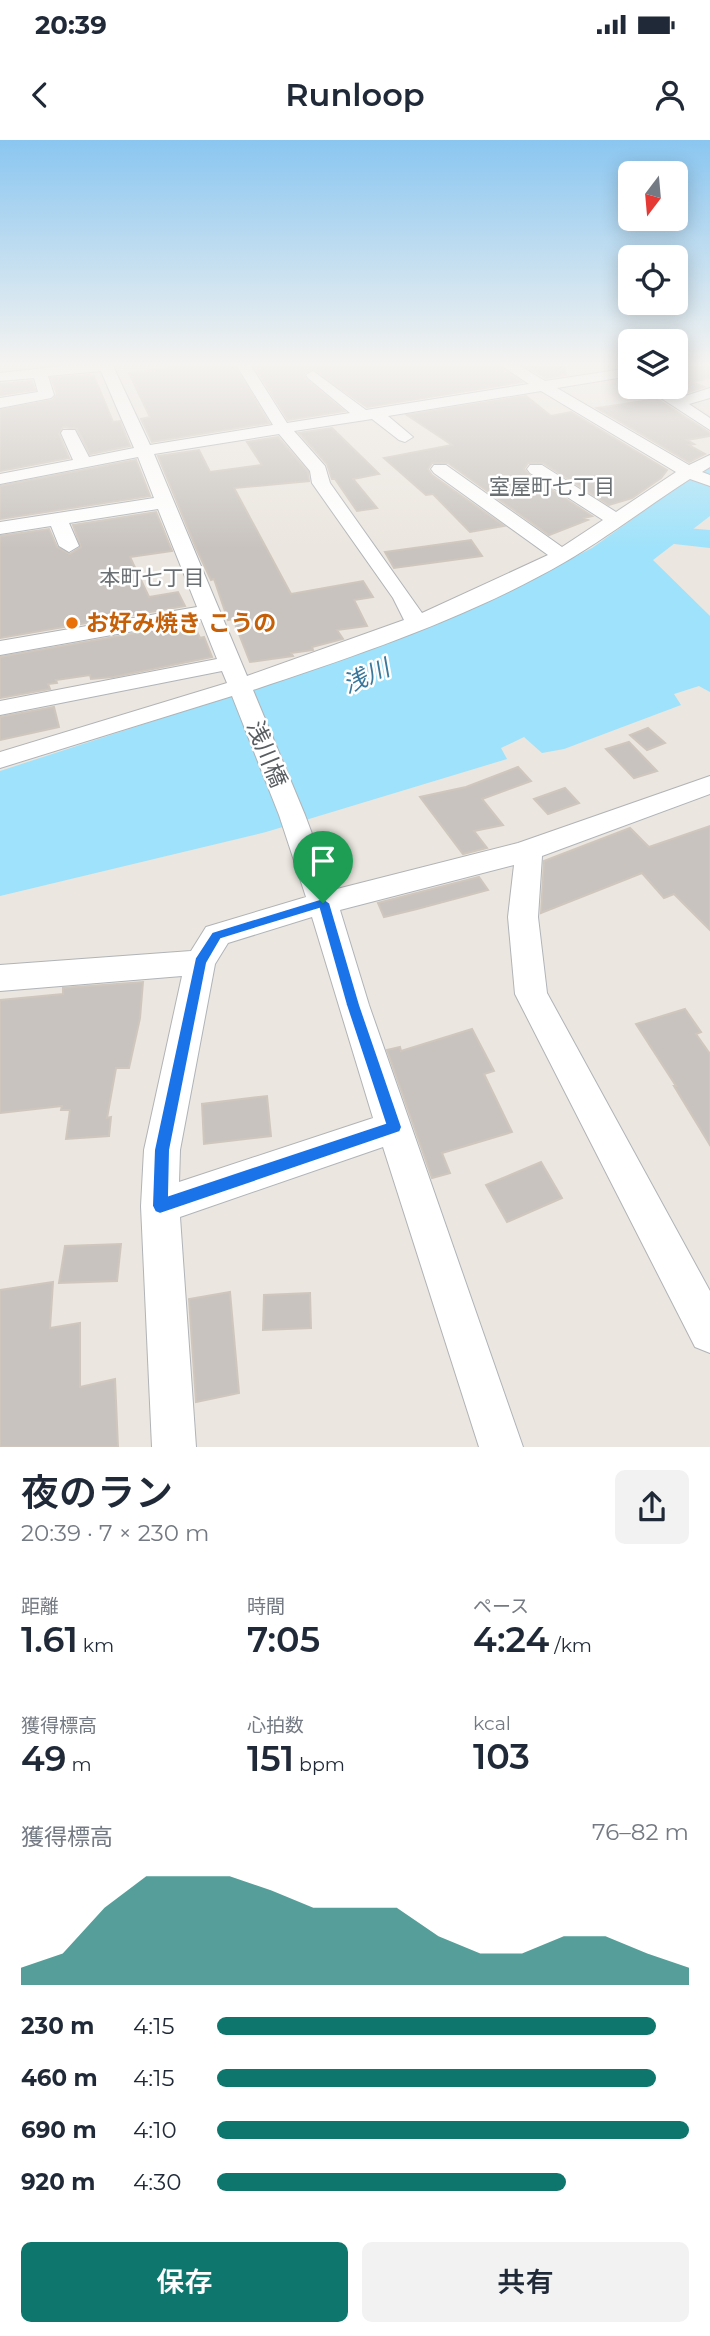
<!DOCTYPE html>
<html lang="ja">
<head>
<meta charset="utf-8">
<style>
  body { margin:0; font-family:Montserrat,"Noto Sans JP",sans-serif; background:#f2f2f3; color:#1f2937; height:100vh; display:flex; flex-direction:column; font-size:26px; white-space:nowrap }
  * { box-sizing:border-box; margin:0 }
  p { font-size:23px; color:#747a83 }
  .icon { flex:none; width:38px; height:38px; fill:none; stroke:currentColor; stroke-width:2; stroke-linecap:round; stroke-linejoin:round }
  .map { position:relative; height:1307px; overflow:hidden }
  .drawer { display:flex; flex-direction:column; background:#fff; flex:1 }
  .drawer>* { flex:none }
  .needle { width:46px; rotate:196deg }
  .controls { position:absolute; left:618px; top:21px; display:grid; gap:14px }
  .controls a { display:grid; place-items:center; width:70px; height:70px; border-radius:10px; background:#fff; box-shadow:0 4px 18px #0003; font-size:35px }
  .pin { position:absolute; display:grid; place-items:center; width:60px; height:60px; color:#fff; margin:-72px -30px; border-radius:50% 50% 50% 0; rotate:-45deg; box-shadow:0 0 7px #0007 }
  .pin .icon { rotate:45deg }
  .round { display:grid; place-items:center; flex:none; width:74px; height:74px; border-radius:10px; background:#f2f2f3 }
  .overview { display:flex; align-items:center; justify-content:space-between; height:119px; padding:0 21px }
  h1 { font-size:38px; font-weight:600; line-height:52px }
  .figures { display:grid; grid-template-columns:repeat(3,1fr); gap:10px; height:119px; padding:7px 21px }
  .figures div { display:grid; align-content:center }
  .figures b { font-size:35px; font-weight:600 }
  .figures small { font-size:19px; font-weight:400 }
  .figures p { font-size:19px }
  .chart { height:196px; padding:14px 21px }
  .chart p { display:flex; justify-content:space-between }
  .chart svg { width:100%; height:126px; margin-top:7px; fill:#0f766e; opacity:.7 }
  .button { display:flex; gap:14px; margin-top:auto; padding:14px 21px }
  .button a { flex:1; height:80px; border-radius:10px; background:#0f766e; color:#fff; font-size:28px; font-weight:600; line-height:80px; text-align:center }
  .button a+a { background:#f2f2f3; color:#1f2937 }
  ul { padding:0 21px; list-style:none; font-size:23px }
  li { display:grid; grid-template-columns:112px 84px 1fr; align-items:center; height:52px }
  li i { height:18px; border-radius:9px; background:#0f766e }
  .status { display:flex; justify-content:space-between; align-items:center; height:49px; padding:0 35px; background:#fff; direction:ltr }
  .status svg { height:19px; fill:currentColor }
  header { display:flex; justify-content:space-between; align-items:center; height:91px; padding:0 21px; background:#fff; font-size:32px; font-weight:600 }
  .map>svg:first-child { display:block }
  .water { fill:#9ee2fb }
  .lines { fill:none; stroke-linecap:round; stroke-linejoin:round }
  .river { fill:#9ee2fb; fill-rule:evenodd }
  .building { fill:#c8c3be; stroke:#cfc7be; stroke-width:2 }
  .minor-casing { stroke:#b0b3b7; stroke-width:2 }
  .minor { fill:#fff; fill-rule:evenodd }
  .route { fill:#1a73e8; stroke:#fff; stroke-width:2; fill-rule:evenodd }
  .food-dot { fill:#e8710a; stroke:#fff; stroke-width:2.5 }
  .labels { text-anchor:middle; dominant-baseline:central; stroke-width:5; stroke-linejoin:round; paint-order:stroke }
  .far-neighbourhood-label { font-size:21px; fill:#696f72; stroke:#fff }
  .food-label { font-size:23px; font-weight:bold; fill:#c56008; stroke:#fff; text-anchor:start }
  .street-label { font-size:23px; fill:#585d60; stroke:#fff }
  .water-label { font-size:24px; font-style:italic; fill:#39789b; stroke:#fff }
</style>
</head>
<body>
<div class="status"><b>20:39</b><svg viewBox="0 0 49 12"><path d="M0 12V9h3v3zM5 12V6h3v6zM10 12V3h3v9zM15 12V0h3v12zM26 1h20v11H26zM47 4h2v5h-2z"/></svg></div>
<header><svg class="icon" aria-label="back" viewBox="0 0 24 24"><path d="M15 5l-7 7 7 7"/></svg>Runloop<svg class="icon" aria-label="person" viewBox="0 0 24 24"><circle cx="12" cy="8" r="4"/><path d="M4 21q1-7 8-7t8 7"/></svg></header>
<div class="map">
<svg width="710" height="1307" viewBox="0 0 710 1307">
  <rect width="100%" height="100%" fill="#ebe6df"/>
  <polygon class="water" points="710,324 710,376 653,420 710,476 710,552 699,546 674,554 681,565 564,609 542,613 524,597 501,608 507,619 266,692 0,756 0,631 215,561 502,454 592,408"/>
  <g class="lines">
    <polygon class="river" points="639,384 710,390 710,408 629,399 624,393 629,387"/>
  </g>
  <g class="building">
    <polygon points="185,226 235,226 269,283 152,302 141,279 150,277 129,233"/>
    <polygon points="254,226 499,226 522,242 367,267 312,229 303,234 306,239 344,271 288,280"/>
    <polygon points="525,226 565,226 566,235 546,238"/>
    <polygon points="676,226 710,226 710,238 692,242 704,247 679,255 666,247 676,247"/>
    <polygon points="90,235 94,236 113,282 120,281 130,306 90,314 77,289 63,287 59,294 69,318 0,331 0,270 53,260 57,254 51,238"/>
    <polygon points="32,241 35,250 0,255 0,244"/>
    <polygon points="526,256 551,276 571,272 667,330 661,338 632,358 609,365 543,323 528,323 524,329 529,335 592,376 584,378 588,380 549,395 448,323 432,323 428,329 432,335 504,386 470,392 433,354 426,355 384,318 452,305 407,275"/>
    <polygon points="657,259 710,293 710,296 687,300 694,304 689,305 705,314 689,322 597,268"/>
    <polygon points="332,288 379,334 353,339 377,368 357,371 335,339 332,339 327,324 299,293"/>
    <polygon points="278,297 308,332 309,341 234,348 291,454 363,441 373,457 354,460 367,486 337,490 343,499 312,507 313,510 291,513 293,516 250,522 233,479 228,480 214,439 211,440 196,408 158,316 199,310 210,332 262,325 247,302"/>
    <polygon points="136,320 150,356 0,379 0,346"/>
    <polygon points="156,372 172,411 130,417 149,457 178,452 185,466 0,498 0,396 49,389 57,407 70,414 81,407 73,385"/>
    <polygon points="471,400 482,416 394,428 385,412"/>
    <polygon points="193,483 200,498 204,497 212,517 113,537 91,539 90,535 56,540 57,543 48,544 50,549 0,558 0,517"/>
    <polygon points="54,567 59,587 0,600 0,577"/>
    <polygon points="648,588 665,603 647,610 630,595"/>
    <polygon points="629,602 657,631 634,638 606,609"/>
    <polygon points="518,627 531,641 482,659 503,685 474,691 487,708 463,714 420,657 466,647"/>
    <polygon points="565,648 579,663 548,674 534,659"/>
    <polygon points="710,686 710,790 674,754 664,758 642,733 541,773 544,721 630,688 649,707"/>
    <polygon points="479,737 488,750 417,769 384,777 378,763"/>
    <polygon points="143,842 140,878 129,928 116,928 107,978 111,977 109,996 66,999 70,970 61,970 62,966 0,973 0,860 63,854 63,848"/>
    <polygon points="685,869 701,892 696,894 710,914 710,1005 674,946 676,946 636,884"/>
    <polygon points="472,889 494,931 484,934 512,992 442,1013 450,1033 432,1038 387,910 400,907 401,911"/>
    <polygon points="267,956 271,996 204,1004 202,964"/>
    <polygon points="541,1022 562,1058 507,1082 486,1045"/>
    <polygon points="121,1104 117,1141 59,1143 65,1106"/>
    <polygon points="53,1142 50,1188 80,1183 80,1247 115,1239 118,1307 0,1307 0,1150"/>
    <polygon points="230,1152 239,1253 196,1262 189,1159"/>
    <polygon points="310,1153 311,1188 263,1190 264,1155"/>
  </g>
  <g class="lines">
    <defs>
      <g id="minor">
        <path d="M63 226H113L150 305 273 285 237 226H251L287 283 350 273 308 238 306 235 313 231 366 270 529 244 502 226H520L545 241 630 228V236L557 248 689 325 710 315V327L702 332 710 335V346L690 339C648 366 608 397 565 422 468 478 358 515 253 550L305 675 333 750 518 703 710 636V654L542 716 538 777 547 853 710 1151V1213L695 1207 515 854 508 777 514 725 340 770 369 865 523 1307H479L383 1007 180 1077 196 1307H152L141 1066 144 1010 182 836 0 851V825L191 811 206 787 306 757 279 675 232 556 0 628V612L227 543 222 531 0 575V561L217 519 201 479 0 515V501L197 467 158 369 69 383 79 406 69 412 59 406 51 386 0 394V382L154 358 138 317 0 344V334L73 320 61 293 63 290H75L89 317 134 308 101 231 48 236 54 255 51 258 0 268V258L38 252 34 238 0 241V233ZM541 251 676 332 616 372 542 325H530L527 329 530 333 603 380 562 407 446 325H434L431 329 434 333 548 415 422 473 330 343 325 326 294 291 372 279 399 300 405 302 413 297 388 276ZM279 294 310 331 312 343 393 458 404 480 247 536 154 314ZM312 777 373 978 179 1042 180 1010 215 824 228 803Z"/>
        <polygon points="644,247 662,247 679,258 710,248 710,258 689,264 710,278 710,290"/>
      </g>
    </defs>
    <use href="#minor" class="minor-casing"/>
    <use href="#minor" class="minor"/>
  </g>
  <linearGradient id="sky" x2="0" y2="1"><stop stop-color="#8ac6f0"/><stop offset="0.55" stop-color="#f6f4f1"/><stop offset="1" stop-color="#f6f4f1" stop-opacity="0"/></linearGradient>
  <rect width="710" height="409" fill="url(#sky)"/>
  <path class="route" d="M323 758 330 763 360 865 402 987 400 992 160 1074 155 1072 152 1066 154 1010 195 818 212 792ZM319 769 346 865 385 983 169 1055 170 1010 207 823 221 799Z"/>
  <circle class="food-dot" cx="72" cy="483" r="7"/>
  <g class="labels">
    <g class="far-neighbourhood-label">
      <text x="552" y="346">室屋町七丁目</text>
      <text x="152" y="437">本町七丁目</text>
    </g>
    <g class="food-label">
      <text x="86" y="483">お好み焼き こうの</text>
    </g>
    <g class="street-label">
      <text transform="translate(267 614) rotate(68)">浅川橋</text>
    </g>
    <g class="water-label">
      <text transform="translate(366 536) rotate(-24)">浅川</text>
    </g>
  </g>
</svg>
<div class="controls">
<a><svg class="needle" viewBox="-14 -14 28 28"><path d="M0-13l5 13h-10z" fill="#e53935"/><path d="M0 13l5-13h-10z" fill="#747a83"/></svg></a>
<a><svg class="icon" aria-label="locate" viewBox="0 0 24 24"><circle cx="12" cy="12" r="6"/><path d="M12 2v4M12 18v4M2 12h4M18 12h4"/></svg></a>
<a><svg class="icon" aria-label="layers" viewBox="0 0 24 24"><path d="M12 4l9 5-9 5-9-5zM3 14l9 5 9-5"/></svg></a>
</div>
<div class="pin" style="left:323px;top:763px;background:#1e9e55"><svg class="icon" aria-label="arrive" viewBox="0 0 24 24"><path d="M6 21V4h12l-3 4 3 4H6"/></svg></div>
</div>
<section class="drawer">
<div class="overview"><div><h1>夜のラン</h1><p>20:39 · 7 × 230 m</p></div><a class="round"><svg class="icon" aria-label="share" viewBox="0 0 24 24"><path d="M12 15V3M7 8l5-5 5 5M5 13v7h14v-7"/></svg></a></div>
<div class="figures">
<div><p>距離</p><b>1.61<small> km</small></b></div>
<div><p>時間</p><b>7:05</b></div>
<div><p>ペース</p><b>4:24<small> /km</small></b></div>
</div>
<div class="figures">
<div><p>獲得標高</p><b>49<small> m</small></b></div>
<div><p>心拍数</p><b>151<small> bpm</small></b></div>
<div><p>kcal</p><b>103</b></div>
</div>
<div class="chart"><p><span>獲得標高</span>76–82 m</p>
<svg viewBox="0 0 160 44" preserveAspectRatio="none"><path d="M0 44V38L10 33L20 17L30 6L40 6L50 6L60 11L70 17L80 17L90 17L100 27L110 33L120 33L130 27L140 27L150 33L160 38V44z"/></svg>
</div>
<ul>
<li><b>230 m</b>4:15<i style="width:93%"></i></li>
<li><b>460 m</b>4:15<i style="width:93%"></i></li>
<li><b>690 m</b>4:10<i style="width:100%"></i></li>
<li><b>920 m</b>4:30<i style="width:74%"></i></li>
</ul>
<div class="button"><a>保存</a><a>共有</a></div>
</section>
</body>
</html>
